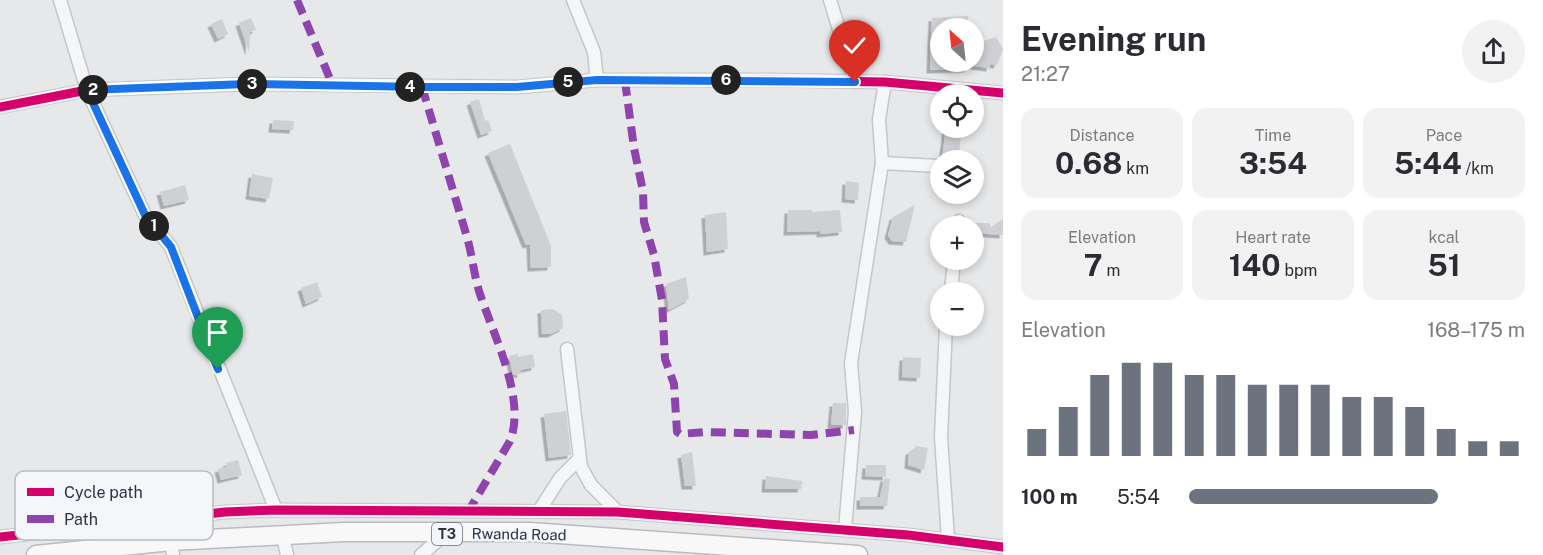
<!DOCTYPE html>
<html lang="en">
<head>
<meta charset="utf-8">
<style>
  body { margin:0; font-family:"Public Sans",sans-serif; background:#f2f2f3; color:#2b2b33; height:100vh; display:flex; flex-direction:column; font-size:22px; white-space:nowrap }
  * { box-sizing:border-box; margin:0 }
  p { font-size:20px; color:#7c7c81 }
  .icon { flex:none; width:33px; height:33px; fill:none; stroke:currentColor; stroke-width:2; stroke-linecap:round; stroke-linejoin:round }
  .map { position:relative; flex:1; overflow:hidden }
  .panel { display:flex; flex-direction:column; background:#fff; width:540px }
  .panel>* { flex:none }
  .needle { width:39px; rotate:333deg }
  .controls { position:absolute; left:930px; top:18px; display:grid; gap:12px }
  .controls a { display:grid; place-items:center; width:54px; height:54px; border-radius:50%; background:#fff; box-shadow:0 3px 9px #0003; font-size:30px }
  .pin { position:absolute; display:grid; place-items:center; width:51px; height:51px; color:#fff; margin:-62px -26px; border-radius:50% 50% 50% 0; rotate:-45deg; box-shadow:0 0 6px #0007 }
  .pin .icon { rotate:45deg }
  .km { position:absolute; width:30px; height:30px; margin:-15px; border-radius:50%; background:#222; color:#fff; font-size:16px; line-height:30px; text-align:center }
  .round { display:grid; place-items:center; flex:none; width:63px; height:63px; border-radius:32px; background:#f2f2f3 }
  .head { display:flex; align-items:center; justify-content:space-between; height:102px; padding:0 18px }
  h1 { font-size:33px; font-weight:700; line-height:45px }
  .stats { display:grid; grid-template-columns:repeat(3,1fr); gap:9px; height:102px; padding:6px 18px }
  .stats div { display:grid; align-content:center; border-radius:15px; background:#f2f2f3; text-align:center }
  .stats b { font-size:30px; font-weight:700 }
  .stats small { font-size:16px; font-weight:400 }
  .stats p { font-size:16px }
  .chart { height:168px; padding:12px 18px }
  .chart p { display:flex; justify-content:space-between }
  .chart svg { width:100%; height:108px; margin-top:6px; stroke:#6c737f; stroke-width:6 }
  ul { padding:0 18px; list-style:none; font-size:20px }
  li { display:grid; grid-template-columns:96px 72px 1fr; align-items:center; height:45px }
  li i { height:15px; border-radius:8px; background:#6c737f }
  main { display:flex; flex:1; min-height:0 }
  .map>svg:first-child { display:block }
  .building { fill:#ced0d3; filter:url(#shadow) }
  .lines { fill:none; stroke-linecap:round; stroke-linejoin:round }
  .minor-casing { stroke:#c4c6c8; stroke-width:15 }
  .highway-casing { stroke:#b8bbbf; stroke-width:21 }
  .minor { stroke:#f5f6f7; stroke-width:12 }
  .highway { stroke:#f8f8f8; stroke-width:18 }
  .quiet { stroke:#8e44ad; stroke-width:8; stroke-dasharray:15 8; stroke-linecap:butt }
  .cycleway-casing { stroke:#f4f6f9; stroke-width:13 }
  .cycleway { stroke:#d6006c; stroke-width:9 }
  .route-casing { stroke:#fff; stroke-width:12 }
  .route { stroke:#1a73e8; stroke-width:8 }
  .labels { text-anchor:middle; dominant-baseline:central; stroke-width:5; stroke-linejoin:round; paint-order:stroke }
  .shield { fill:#f4f6f9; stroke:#676e7b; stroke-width:1.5 }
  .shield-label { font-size:14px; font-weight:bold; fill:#2b3445 }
  .street-label { font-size:15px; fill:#2b3445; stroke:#f4f6f9 }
  .key { fill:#f4f6f9; stroke:#b8bcc3; stroke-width:1.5 }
  .key-label { font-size:16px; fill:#2b3445 }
</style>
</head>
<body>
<main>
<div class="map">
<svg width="1003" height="555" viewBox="0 0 1003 555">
  <defs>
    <filter id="shadow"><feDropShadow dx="-3.5" dy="3.5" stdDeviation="0" flood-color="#0004"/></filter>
  </defs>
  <rect width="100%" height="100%" fill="#e6e8ea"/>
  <g class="building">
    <polygon points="968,16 968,28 940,28 940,62 967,62 968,69 930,70 932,18"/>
    <polygon points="251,18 256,30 250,32 249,52 239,23"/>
    <polygon points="222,19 228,34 218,39 211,24"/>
    <polygon points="996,37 1003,49 997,65 990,64 990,68 974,66 974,44"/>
    <polygon points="479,99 485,121 488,120 492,131 481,135 470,102"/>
    <polygon points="273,120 294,121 293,130 272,129"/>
    <polygon points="946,128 962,128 958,160 942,159"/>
    <polygon points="510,144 551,246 551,267 531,268 530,244 526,245 488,153"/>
    <polygon points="252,174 273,178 269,199 249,196"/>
    <polygon points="846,181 859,183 858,200 845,199"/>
    <polygon points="185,185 189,200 164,206 160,192"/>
    <polygon points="915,205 906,242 892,241 888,235 893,217"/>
    <polygon points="788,210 812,210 812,212 840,210 842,232 820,234 820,231 787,232"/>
    <polygon points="726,212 728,249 707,252 705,215"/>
    <polygon points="1003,219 1003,235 974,233 974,223 989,223 991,227"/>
    <polygon points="686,277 689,299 669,310 666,284"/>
    <polygon points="317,282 322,297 306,304 301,288"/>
    <polygon points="553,309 562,315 563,328 551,334 542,334 541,310"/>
    <polygon points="518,354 518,357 533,354 535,367 520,370 521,374 513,375 509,356"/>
    <polygon points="903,357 921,358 920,378 902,377"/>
    <polygon points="833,403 846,403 846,425 831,425"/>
    <polygon points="566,411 571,455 549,458 544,414"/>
    <polygon points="917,446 928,448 924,470 908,465 909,452"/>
    <polygon points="692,452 696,486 685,486 681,455"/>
    <polygon points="238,460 242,475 221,480 218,469 227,467 226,463"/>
    <polygon points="866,465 886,465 886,477 865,476"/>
    <polygon points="766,476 802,481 801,489 765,489"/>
    <polygon points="884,478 890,479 887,506 860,506 860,497 880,497"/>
  </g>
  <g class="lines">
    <defs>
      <g id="minor">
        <polyline points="60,0 87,90 145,215 171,247 276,510"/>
        <polyline points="573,0 594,52 597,80"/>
        <polyline points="830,0 855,82"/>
        <polyline points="0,107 87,90 247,84 517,87 597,80 764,80 885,82 1003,93"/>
        <polyline points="882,163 938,166"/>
        <polyline points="958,226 959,221"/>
        <polyline points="951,292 954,260"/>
        <polyline points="946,326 941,437 948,539"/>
        <polyline points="567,349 581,467 591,485 618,512"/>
        <polyline points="539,511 560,478 579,459"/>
        <polyline points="845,529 855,412 851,363 882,163 879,119 885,82"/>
        <polyline points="282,533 287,555"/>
        <polyline points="0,537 225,512 276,510 618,512 908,535 1003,547"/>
        <polyline points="171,541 173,555"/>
        <polyline points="421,555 445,534"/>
      </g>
      <polyline id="highway" points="36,555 171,541 343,532 530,532 858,555"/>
    </defs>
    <use href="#minor" class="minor-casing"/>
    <use href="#highway" class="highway-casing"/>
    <use href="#minor" class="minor"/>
    <use href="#highway" class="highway"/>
    <g class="quiet">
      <polyline points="297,0 333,86"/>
      <polyline points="625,81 634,148 643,191 644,222 654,255 662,300 665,359 674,384 677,432 680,434 705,432 811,435 854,430"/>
      <path d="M422 87C437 137 452 187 467 237 472 255 474 274 479 291 492 332 527 399 510 441L468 512"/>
    </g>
    <defs>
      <g id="cycleway">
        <polyline points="0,107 87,90 247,84 517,87 597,80 764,80 885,82 1003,93"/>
        <polyline points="0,537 225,512 276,510 618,512 908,535 1003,547"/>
      </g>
    </defs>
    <use href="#cycleway" class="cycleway-casing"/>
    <use href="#cycleway" class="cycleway"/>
  </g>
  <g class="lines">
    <defs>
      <polyline id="route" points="218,369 171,247 145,215 87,90 247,84 422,87 517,87 597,80 855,82"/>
    </defs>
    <use href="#route" class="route-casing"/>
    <use href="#route" class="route"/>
  </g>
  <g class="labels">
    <rect class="shield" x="432" y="523" width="30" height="22" rx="4.5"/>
    <g class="shield-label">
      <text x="447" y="534">T3</text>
    </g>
    <g class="street-label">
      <text transform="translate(519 534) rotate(1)">Rwanda Road</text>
    </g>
  </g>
  <rect x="15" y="471" width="198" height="69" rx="9" class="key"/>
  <rect x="27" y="488" width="27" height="8" fill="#d6006c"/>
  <rect x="27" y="515" width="27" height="8" fill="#8e44ad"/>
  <g class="key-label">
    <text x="64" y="498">Cycle path</text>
    <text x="64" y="525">Path</text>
  </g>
</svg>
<div class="controls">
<a><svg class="needle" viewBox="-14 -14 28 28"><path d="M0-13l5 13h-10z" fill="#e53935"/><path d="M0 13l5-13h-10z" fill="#7c7c81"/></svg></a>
<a><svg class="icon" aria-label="locate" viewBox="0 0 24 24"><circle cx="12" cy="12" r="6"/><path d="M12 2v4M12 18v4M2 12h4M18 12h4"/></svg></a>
<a><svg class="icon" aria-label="layers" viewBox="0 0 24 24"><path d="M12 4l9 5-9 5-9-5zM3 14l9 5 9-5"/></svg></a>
<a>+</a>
<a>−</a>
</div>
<div class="pin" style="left:218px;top:369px;background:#1e9e55"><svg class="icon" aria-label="arrive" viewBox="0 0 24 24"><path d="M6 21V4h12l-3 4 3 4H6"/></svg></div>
<div class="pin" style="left:855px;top:82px;background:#d93025"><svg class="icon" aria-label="check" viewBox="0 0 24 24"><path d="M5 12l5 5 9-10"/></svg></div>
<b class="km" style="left:154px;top:226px">1</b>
<b class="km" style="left:93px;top:90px">2</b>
<b class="km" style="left:252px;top:84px">3</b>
<b class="km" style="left:410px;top:87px">4</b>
<b class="km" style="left:568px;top:82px">5</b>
<b class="km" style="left:726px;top:80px">6</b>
</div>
<section class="panel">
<div class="head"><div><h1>Evening run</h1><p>21:27</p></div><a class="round"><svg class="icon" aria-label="share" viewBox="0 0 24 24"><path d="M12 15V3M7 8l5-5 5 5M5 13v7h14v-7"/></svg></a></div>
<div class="stats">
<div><p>Distance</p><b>0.68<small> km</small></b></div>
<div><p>Time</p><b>3:54</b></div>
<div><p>Pace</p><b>5:44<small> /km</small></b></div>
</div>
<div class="stats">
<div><p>Elevation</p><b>7<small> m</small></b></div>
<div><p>Heart rate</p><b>140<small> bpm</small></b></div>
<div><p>kcal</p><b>51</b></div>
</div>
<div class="chart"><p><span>Elevation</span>168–175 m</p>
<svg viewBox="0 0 160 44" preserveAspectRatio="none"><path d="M5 44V33M15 44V24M25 44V11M35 44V6M45 44V6M55 44V11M65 44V11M75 44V15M85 44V15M95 44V15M105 44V20M115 44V20M125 44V24M135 44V33M145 44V38M155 44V38"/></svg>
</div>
<ul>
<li><b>100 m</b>5:54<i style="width:74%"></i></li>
</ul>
</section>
</main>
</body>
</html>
